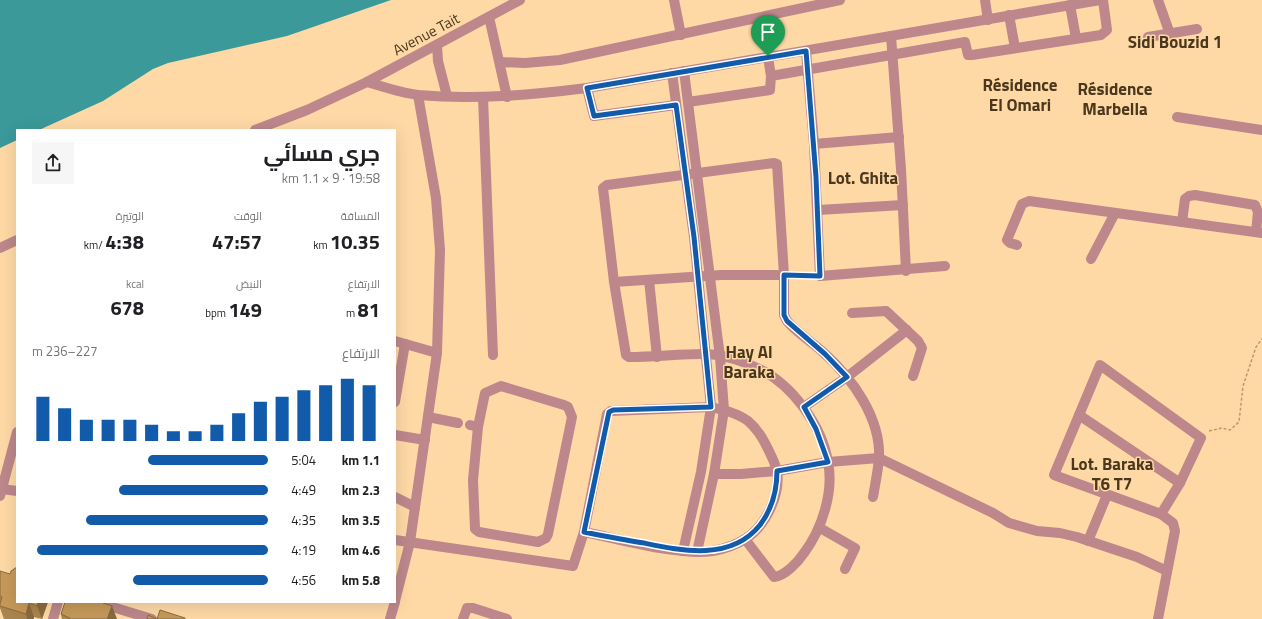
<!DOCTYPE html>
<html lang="ar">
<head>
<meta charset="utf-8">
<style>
  body { margin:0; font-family:"Titillium Web",Cairo,sans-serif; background:#f6f6f6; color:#202124; direction:rtl; height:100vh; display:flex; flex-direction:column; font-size:15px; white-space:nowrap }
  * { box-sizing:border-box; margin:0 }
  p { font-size:13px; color:#757577 }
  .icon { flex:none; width:22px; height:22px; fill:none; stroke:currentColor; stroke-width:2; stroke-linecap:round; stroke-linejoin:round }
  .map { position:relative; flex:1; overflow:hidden; direction:ltr }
  .details { position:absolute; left:16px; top:129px; width:380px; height:474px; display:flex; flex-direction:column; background:#fff; border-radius:0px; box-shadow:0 4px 16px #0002; direction:rtl }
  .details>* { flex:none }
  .pin { position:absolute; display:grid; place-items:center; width:34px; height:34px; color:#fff; margin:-41px -17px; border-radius:50% 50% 50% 0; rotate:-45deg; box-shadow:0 0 4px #0007 }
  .pin .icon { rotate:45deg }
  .round { display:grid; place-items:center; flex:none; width:42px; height:42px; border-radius:0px; background:#f6f6f6 }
  .head { display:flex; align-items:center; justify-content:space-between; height:68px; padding:0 16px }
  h1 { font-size:22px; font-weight:700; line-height:30px }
  .metrics { display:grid; grid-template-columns:repeat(3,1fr); gap:6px; height:68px; padding:4px 16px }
  .metrics div { display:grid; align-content:center }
  .metrics b { font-size:20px; font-weight:700 }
  .metrics small { font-size:11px; font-weight:400 }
  .metrics p { font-size:11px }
  .chart { height:112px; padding:8px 16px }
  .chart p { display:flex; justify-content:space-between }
  .chart svg { width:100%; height:72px; margin-top:4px; stroke:#115baa; stroke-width:6 }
  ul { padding:0 16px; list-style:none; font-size:13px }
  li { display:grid; grid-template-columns:64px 48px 1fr; align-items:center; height:30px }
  li i { height:10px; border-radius:5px; background:#115baa }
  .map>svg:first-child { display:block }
  .water { fill:#3b9999 }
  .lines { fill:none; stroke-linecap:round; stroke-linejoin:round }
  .path { stroke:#b89a71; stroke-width:1.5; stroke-dasharray:3 2; stroke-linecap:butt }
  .minor { stroke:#bd878b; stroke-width:10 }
  .wall { fill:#aa844d }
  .shaded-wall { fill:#8b6b3f }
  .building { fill:#c6995a; stroke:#8b6b3f }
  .route-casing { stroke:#fff; stroke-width:8 }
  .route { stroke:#115baa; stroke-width:5 }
  .labels { text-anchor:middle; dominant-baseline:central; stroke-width:3; stroke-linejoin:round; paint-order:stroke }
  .street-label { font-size:15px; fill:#4a371d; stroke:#fed9a6 }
  .quarter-label { font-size:17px; font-weight:bold; fill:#4a371d; stroke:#fed9a6 }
</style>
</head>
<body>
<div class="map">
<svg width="1262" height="619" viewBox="0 0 1262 619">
  <rect width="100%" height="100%" fill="#fed9a6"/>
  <polygon class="water" points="0,0 391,0 287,36 168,63 153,69 103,101 39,130 17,130 17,140 0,148"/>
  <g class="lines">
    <g class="path">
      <polyline points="794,275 811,276"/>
      <polyline points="1209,431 1222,428 1230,430 1239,422 1243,386 1256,347 1262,339"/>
    </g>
    <g class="minor">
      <polyline points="674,0 681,35"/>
      <polyline points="985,0 988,20"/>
      <polyline points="1158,0 1170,34"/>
      <polyline points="1070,5 1076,38"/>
      <polyline points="1009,15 1015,48"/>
      <polyline points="489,17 507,97"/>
      <polyline points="891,36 901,169 906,271"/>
      <polyline points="1148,37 1197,29"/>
      <polyline points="437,45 438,61 447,96"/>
      <polyline points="806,51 814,144 820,276 945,266"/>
      <polyline points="768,57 771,76"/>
      <polyline points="500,62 525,63 560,60 840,0"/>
      <polyline points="684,71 720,357 724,410 714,474 697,552"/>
      <polyline points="672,73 694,237 711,407 701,472 683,551"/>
      <path d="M367 82C384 87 401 93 418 95 474 100 531 95 587 88L1100 0"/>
      <polyline points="587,88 594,116 676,105"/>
      <polyline points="483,97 493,355"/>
      <polyline points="688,102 770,90 771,76 965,42 968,55 972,55 1101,35 1107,30 1103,0"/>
      <polyline points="1177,117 1262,130"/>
      <polyline points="255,130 307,110 367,82 520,0"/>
      <polyline points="814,144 899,137"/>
      <polyline points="818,210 903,205"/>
      <polyline points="1182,222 1185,199 1189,196 1195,195 1255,205 1258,212 1256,232"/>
      <polyline points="1017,245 1010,243 1007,240 1022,204 1029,201 1262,233"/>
      <polyline points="0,248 17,240"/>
      <polyline points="1091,259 1115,213"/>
      <path d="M784 275V315L787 321C797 333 812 342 824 353 852 378 881 418 879 458 878 471 875 485 873 497"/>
      <polyline points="649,280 657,357"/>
      <path d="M614 282 721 275H784L777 164 774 163 607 185 603 188 614 282 626 355 629 357C654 357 679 354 704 354 721 354 742 361 757 368 791 383 822 425 828 462 834 492 822 529 804 553 798 562 785 576 774 577L745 539"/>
      <polyline points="852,313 886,311 918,341 922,348 913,376"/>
      <polyline points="395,341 437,353"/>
      <polygon points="1100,365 1201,438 1180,483 1161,514 1054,475"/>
      <polyline points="395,402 405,344"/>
      <polyline points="804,407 847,377 907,330"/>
      <polyline points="1079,415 1180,483"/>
      <polyline points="428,417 458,423"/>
      <polyline points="470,425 478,427 473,480 475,529 479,532 538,542 546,538 548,534 572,417 568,407 564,405 501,386 485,393 478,427"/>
      <polyline points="395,435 425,440"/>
      <polyline points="714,474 741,474 777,471 828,462 879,458 993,513 1009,523 1037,531 1060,533 1077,537 1137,557 1167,571"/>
      <polyline points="2,489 17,491"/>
      <polyline points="0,496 17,432"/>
      <polyline points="395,497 415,507"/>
      <polyline points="820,528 855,548 845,569"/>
      <path d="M395 540 573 566 584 532 607 414 611 411 711 407C724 410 737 413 748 421 755 427 762 437 766 445 770 453 775 462 777 471 781 495 765 527 745 539 736 545 723 549 713 551 678 556 620 539 584 532"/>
      <polyline points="1088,541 1107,495"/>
      <polyline points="395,601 410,542 437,353 440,250 436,198 418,95"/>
      <polyline points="96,602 152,619"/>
      <polyline points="53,619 58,602"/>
      <polyline points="390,619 395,602"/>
      <polyline points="463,619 467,608 473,608 507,619"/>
      <polyline points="1158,619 1175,531 1173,523 1161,514"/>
    </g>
  </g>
  <g class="wall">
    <polygon points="0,571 17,602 48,602 42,619 34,617 34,619 4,619 0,608"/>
    <polygon points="65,602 105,602 117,619 62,619 61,614"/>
  </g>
  <g class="shaded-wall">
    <polygon points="38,602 48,602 42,619 37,606"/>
    <polygon points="29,603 34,617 34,619 27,619 26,614"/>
    <polygon points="112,606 117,619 107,619"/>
  </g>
  <g class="building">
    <polygon points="17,567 17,602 38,602 37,606 29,603 26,614 0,606 0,604 2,597 0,596 0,571 10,574 11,571"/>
    <polygon points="65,602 103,602 103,603 112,606 107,619 70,619 70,618 61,614"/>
    <polygon points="160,610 185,618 185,619 147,619 148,615 157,619"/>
  </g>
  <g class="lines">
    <defs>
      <path id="route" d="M806 51 816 177 820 276 784 275V315L787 321 825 354 847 377 804 407 816 429 828 462 777 471C777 491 772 509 760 525 731 561 683 551 644 543 624 540 604 536 584 532L609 412 613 410 711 407 694 237 676 105 594 116 587 88Z"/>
    </defs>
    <use href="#route" class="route-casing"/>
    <use href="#route" class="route"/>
  </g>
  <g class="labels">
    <g class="street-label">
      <text transform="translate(426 34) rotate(-28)">Avenue Tait</text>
    </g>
    <g class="quarter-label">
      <text x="1175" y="42">Sidi Bouzid 1</text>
      <text x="1020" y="85">Résidence<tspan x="1020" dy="20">El Omari</tspan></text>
      <text x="1115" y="89">Résidence<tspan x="1115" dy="20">Marbella</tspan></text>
      <text x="863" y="178">Lot. Ghita</text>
      <text x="749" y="352">Hay Al<tspan x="749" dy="20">Baraka</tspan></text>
      <text x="1112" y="464">Lot. Baraka<tspan x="1112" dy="20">T6 T7</tspan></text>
    </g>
  </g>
</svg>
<div class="pin" style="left:768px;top:56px;background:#1e9e55"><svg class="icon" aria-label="arrive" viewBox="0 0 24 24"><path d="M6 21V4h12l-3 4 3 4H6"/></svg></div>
<section class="details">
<div class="head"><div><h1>جري مسائي</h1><p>19:58 · 9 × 1.1 km</p></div><a class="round"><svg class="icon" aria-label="share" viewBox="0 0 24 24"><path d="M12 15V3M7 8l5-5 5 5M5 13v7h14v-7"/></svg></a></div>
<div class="metrics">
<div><p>المسافة</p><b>10.35<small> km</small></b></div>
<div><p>الوقت</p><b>47:57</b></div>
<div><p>الوتيرة</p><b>4:38<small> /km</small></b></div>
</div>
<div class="metrics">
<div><p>الارتفاع</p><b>81<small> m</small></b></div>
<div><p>النبض</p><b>149<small> bpm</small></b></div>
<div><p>kcal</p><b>678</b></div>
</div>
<div class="chart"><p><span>الارتفاع</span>227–236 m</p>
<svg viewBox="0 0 160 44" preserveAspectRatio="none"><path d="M5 44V17M15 44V24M25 44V31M35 44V31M45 44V31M55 44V34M65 44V38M75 44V38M85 44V34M95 44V27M105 44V20M115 44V17M125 44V13M135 44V10M145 44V6M155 44V10"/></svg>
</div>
<ul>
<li><b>1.1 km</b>5:04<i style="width:51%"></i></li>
<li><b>2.3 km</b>4:49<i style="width:63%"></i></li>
<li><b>3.5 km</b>4:35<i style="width:77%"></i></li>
<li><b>4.6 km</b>4:19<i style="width:98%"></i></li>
<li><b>5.8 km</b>4:56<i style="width:57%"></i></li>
</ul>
</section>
</div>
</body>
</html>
